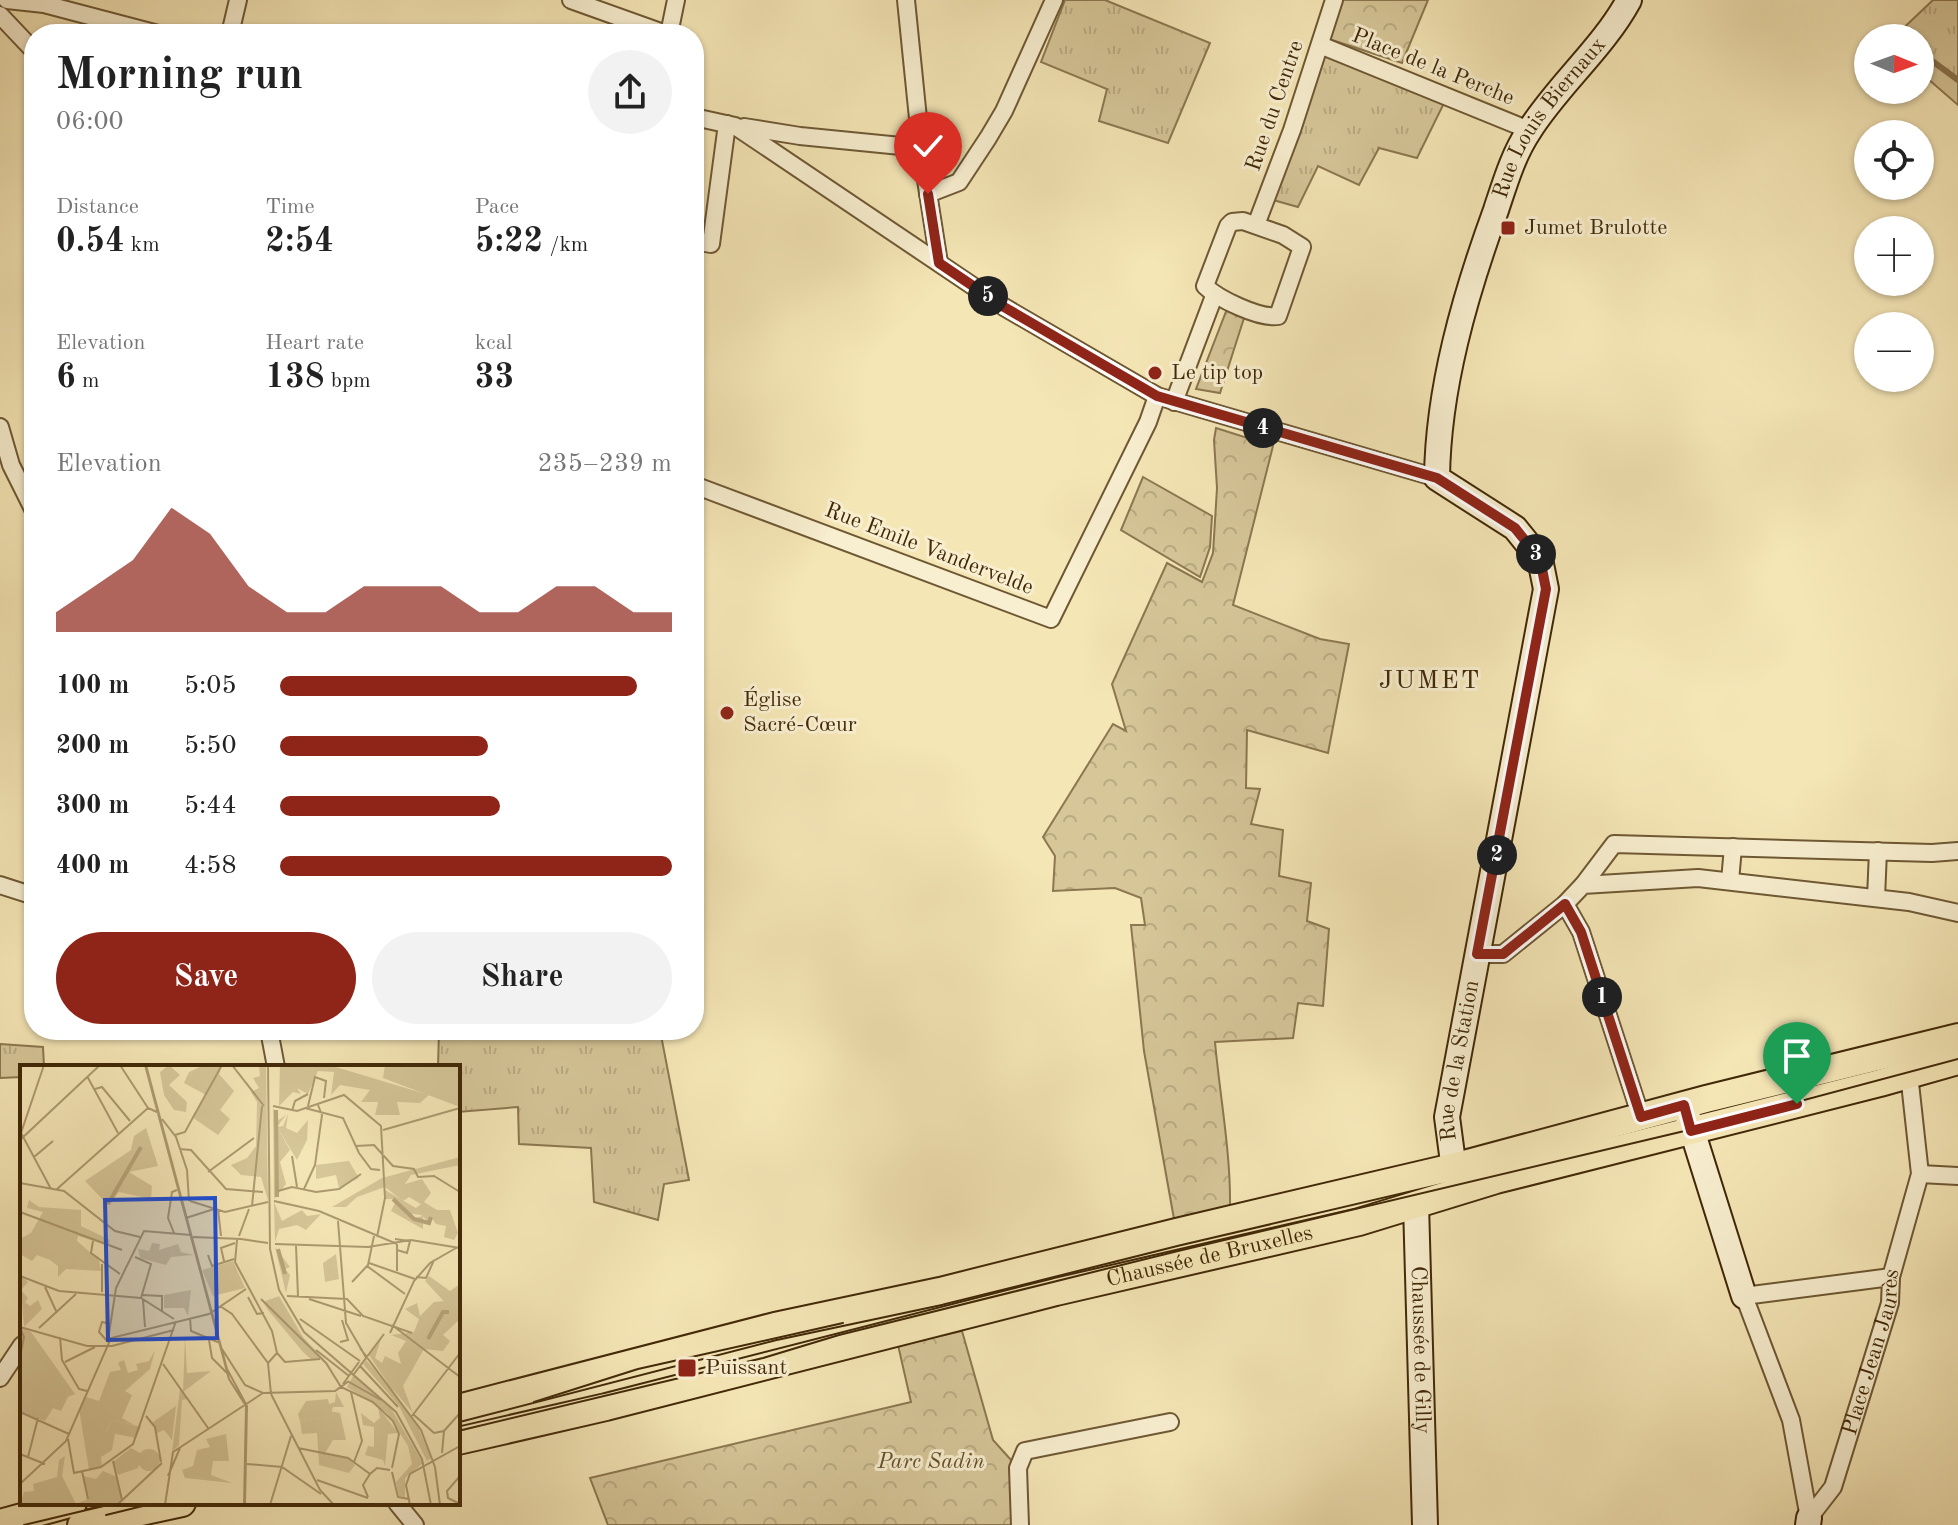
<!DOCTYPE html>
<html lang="en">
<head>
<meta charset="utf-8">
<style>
  body { margin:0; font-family:"Old Standard TT",serif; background:#f2f2f2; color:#222; height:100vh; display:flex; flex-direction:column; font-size:30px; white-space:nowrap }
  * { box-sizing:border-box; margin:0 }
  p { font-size:26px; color:#767676 }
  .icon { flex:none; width:44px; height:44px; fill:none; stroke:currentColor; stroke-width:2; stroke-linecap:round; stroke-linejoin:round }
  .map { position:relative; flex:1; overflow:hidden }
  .side { position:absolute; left:24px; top:24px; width:680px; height:1016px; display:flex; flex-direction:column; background:#fff; border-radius:32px; box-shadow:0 2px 6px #0004 }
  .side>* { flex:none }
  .needle { width:52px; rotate:91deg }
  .controls { position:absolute; left:1854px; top:24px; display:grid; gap:16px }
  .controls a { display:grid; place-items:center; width:80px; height:80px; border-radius:50%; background:#fff; box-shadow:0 2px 6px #0004; font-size:40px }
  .pin { position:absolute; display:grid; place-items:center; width:68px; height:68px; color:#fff; margin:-82px -34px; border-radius:50% 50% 50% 0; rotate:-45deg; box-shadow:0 0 8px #0007 }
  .pin .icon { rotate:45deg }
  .km { position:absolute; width:40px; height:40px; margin:-20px; border-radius:50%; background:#222; color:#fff; font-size:22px; line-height:40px; text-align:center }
  .round { display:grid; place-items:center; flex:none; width:84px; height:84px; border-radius:42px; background:#f2f2f2 }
  .head { display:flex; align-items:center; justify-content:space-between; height:136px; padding:0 32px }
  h1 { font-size:44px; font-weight:600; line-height:60px }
  .figures { display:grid; grid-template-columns:repeat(3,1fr); gap:12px; height:136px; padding:8px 32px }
  .figures div { display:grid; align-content:center }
  .figures b { font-size:34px; font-weight:600 }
  .figures small { font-size:22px; font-weight:400 }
  .figures p { font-size:22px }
  .chart { height:224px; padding:16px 32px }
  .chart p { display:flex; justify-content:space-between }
  .chart svg { width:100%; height:144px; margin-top:8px; fill:#8f2418; opacity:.7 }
  .cta { display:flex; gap:16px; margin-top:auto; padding:16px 32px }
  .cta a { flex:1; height:92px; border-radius:48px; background:#8f2418; color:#fff; font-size:32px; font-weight:600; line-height:92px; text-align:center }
  .cta a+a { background:#f2f2f2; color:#222 }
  ul { padding:0 32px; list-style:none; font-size:26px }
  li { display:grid; grid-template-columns:128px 96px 1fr; align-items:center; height:60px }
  li i { height:20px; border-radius:10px; background:#8f2418 }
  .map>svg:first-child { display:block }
  .grass { fill:url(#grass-tufts); stroke:#8c7750; stroke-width:2 }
  .forest { fill:url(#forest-crowns); stroke:#8c7750; stroke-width:2 }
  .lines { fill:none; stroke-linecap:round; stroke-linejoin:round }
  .stream { stroke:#88734c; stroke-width:6 }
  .street-casing { stroke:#6e5833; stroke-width:20 }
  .secondary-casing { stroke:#412807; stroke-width:28 }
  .primary-casing { stroke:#412807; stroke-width:30 }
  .street { stroke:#f8efd0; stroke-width:16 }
  .secondary { stroke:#f8efd0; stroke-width:24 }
  .primary { stroke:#f5e6b6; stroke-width:26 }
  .tram { stroke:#412807; stroke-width:2 }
  .route-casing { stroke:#fff; stroke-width:16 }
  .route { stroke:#8f2418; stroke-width:10 }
  .poi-dot { fill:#8f2418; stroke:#f8efd0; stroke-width:3 }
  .labels { text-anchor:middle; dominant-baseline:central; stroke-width:6; stroke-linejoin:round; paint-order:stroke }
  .street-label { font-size:22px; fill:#412807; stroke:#f8efd0 }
  .poi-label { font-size:22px; fill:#412807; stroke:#f8efd0; text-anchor:start }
  .park-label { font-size:22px; font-style:italic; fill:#66502b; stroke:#f8efd0 }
  .quarter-label { font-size:26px; letter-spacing:2px; fill:#412807; stroke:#f8efd0 }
  .inset-river { fill:none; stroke:#b8a57a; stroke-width:4 }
  .inset-road { fill:none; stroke:#ad9a70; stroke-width:2 }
  .view { fill:#1d4ed8; fill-opacity:0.15; stroke:#1d4ed8; stroke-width:4 }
  .inset-edge { fill:none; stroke:#412807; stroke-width:4 }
</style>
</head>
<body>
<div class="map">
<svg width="1958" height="1525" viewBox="0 0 1958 1525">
  <defs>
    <pattern id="grass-tufts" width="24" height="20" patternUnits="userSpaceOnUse" patternTransform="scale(2)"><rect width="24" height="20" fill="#d6c698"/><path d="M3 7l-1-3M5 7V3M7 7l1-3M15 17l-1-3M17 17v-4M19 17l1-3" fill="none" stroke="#b9aa82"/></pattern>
    <pattern id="forest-crowns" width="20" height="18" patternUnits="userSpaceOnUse" patternTransform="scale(2)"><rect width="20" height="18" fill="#d6c698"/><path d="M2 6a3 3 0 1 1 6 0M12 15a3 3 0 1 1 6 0" fill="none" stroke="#b9aa82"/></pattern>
  </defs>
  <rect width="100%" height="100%" fill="#f5e6b6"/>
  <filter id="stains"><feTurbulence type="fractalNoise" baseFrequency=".0025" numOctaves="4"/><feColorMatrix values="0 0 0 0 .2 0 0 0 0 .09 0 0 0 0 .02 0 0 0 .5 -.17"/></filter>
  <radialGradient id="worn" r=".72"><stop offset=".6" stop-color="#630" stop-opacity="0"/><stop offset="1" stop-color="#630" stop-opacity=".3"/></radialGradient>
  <g class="grass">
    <polygon points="1065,0 1105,0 1210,43 1168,143 1099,121 1107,89 1041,62"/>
    <polygon points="1933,0 1958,0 1958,105 1920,72 1920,38 1893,38"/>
    <polygon points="1320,45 1447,97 1417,158 1379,148 1359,185 1318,166 1298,207 1266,198"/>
    <polygon points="439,1030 660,1030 689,1180 664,1184 658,1220 594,1202 591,1148 519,1144 518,1107 458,1112 458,1067 438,1067"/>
    <polygon points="0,1044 43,1047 44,1067 22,1067 22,1077 0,1078"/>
  </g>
  <g class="forest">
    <polygon points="1335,0 1428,0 1402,63 1323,37"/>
    <polygon points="1227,309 1245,315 1220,393 1196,389"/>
    <path d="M1216 428 1273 446 1233 605 1320 639 1349 644 1328 753 1247 730 1246 788 1260 789 1251 824 1283 830 1279 876 1311 883 1307 921 1329 929 1323 1006 1298 1003 1293 1038 1215 1042C1220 1097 1231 1154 1230 1208L1174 1219 1144 1051 1131 925H1145L1141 898 1115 888 1053 891 1055 856 1043 837 1113 724 1126 731 1112 684 1167 563 1202 582 1213 553 1217 488 1214 440Z"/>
    <polygon points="1143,477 1212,516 1210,547 1200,577 1121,530"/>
    <polygon points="962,1331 993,1440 1011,1460 1013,1525 608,1525 590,1478 911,1402 898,1345"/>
  </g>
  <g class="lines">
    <polyline class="stream" points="1920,52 1958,80"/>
    <defs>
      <g id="street">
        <polyline points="7,0 44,4 158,34"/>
        <polyline points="571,0 666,34"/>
        <polyline points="906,0 921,148 939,263"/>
        <polyline points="0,15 34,51"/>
        <polyline points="230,34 238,0"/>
        <polyline points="669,34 676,0"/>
        <polyline points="1320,45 1529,130"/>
        <polyline points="694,117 735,126 1004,307 1157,396 1437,478"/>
        <polyline points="744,127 800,136 921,148"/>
        <polyline points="928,194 959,182 988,138 1004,111 1054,0"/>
        <path d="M1243 221 1283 235 1302 247 1278 316C1260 319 1218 299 1205 286L1228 226 1232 222Z"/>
        <polyline points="1256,225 1292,130 1334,0"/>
        <polyline points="694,241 711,244 727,124"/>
        <polyline points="1174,402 1214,296"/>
        <polyline points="0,427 11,465 34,511"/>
        <polyline points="694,485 1051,619 1148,422 1157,396"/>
        <polyline points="1730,881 1733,847"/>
        <polyline points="0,885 34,896"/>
        <polyline points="1583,885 1614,844 1932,853 1958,851"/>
        <polyline points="1876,898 1878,851"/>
        <polyline points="1565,904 1581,932 1641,1117"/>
        <polyline points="1477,954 1503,954 1565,904 1583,885 1698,878 1909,902 1958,913"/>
        <polyline points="269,1030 276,1067"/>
        <polyline points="1920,1174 1958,1176"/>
        <polyline points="0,1378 22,1345"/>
        <polyline points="397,1503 415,1525"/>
        <path id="s1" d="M1809 1518 1833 1487 1890 1303 1891 1277 1920 1174 1909 1074"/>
        <polyline points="1809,1518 1791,1420 1744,1296 1891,1277"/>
        <polyline points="1020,1525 1018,1468 1025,1451 1170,1422"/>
      </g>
      <g id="secondary">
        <polyline points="1686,1111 1744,1296"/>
        <path id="s2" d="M1456 1185 1447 1117 1546 589 1540 559 1515 528 1437 478C1438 388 1465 295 1496 210 1505 183 1513 155 1529 131 1558 85 1603 48 1629 0"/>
        <path id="s3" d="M1416 1204 1425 1525"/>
        <polyline points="1808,1525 1809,1518"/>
      </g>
      <g id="primary">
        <polyline points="458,1408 775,1326 940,1291 1176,1232 1453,1167 1706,1099 1958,1037"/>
        <path id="s4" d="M458 1441 606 1407 1056 1292 1359 1222 1496 1180 1880 1083 1958 1061"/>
        <polyline points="0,1523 73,1503"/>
        <polyline points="81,1525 182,1503"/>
      </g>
    </defs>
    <use href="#street" class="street-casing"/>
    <use href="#secondary" class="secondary-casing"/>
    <use href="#primary" class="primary-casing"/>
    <use href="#street" class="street"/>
    <use href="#secondary" class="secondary"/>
    <use href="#primary" class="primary"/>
    <g class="tram">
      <polyline points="534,1402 638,1369 843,1323"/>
      <polyline points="458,1431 763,1358 839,1335 1178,1251 1714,1124 1958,1059"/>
      <polyline points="106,1515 155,1503"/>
      <polyline points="24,1525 116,1503"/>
    </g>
  </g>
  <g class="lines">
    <defs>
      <polyline id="route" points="928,194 939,263 1004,307 1157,396 1437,478 1515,528 1540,559 1546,589 1477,954 1503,954 1565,904 1581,932 1641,1117 1684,1105 1691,1131 1797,1104"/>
    </defs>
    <use href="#route" class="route-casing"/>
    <use href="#route" class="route"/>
  </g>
  <g class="poi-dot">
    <rect x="1500" y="220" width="16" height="16" rx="4"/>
    <circle cx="1155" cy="373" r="8"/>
    <circle cx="727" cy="713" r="8"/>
    <rect x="677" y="1358" width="20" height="20" rx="4"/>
  </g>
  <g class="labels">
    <g class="street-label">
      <text transform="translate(1433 67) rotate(22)">Place de la Perche</text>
      <text transform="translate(1275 106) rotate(-71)">Rue du Centre</text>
      <text stroke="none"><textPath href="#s2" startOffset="1152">Rue Louis Biernaux</textPath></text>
      <text transform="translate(929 549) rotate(21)">Rue Emile Vandervelde</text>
      <text stroke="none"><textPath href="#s2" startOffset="126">Rue de la Station</textPath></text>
      <text stroke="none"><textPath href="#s4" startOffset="774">Chaussée de Bruxelles</textPath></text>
      <text stroke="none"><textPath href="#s3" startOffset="146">Chaussée de Gilly</textPath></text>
      <text stroke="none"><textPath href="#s1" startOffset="180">Place Jean Jaurès</textPath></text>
    </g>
    <g class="poi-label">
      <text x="1524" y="228">Jumet Brulotte</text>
      <text x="1171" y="373">Le tip top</text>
      <text x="743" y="700">Église<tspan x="743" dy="25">Sacré-Cœur</tspan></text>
      <text x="705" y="1368">Puissant</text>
    </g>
    <g class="park-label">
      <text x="931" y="1462">Parc Sadin</text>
    </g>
    <g class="quarter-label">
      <text x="1430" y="681">JUMET</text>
    </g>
  </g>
  <g transform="translate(20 1065)">
    <rect width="440" height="440" fill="#f5e6b6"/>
    <path d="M260 0H309L409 30 400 38 377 37 380 50H355L358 37H341L350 25 320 20 311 30 314 7 298 6 288 29 277 23 281 29 273 27 259 41ZM268 49 266 63 277 68 288 55 287 75 277 95 257 62 263 61ZM126 63 138 101 109 107 132 121 131 134 99 127 88 140 65 116 111 85 114 71ZM329 96 339 113 319 123 316 110 296 114V100ZM365 125 396 143 401 139 412 149 410 158 401 150 386 148 374 134H366ZM0 211 8 217 1 225 8 233 5 237 10 241 18 235 22 244 4 262ZM171 225 168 251 164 243H144V230ZM165 271 167 308 191 306 163 327ZM156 341 152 375 144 365 137 368 133 357ZM92 355 121 362 116 373 86 367ZM206 369 209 396H193L191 410 212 418 165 413 162 405 173 401 177 385 190 382 186 374ZM118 395a11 11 0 1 1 22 0a11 11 0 1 1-22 0Z" fill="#d6c698"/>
    <path d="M149 0 160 10 149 20 167 37 166 47 154 45 144 30 140 7ZM239 0H246L248 135 241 112 221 110 211 100 227 93 236 81 237 37 231 27 239 23 233 13 240 11ZM365 0H440V42L363 13ZM253 42 257 56 266 50 257 62 270 85 260 97 266 119 254 134ZM440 92V100L391 110 385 119 402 114 411 128 404 137 417 145H430L438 168 434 175 424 172 426 161 416 159 401 139 389 132 383 136 365 122 337 132 326 142H312L362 113ZM9 135 19 142 61 145V161L90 175 89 181 58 171 57 176 79 195 81 206 46 204 38 212V201L30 195 17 190 12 196 0 189V174L11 168 23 147 7 143ZM254 137 262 156 282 145 287 151 301 149 286 165 277 160 259 164 255 177ZM375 138 395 153 403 151V164L371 146ZM132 178 140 179 139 185 158 179 161 187 174 190 151 192 146 200 120 193 118 184 129 186ZM255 182 270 202 265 204 270 210 266 228ZM316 189 319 214 305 217 303 198ZM213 196 225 223 193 231 182 205ZM259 231 283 272 324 316 303 294 292 295 283 287 248 245 243 237ZM425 236 434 246 440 240V254L423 270 430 276 423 286 404 284 383 321 393 348 371 322 398 362 411 393 407 396 379 341 343 299 346 295 369 320 349 290 361 274 355 293 362 298 365 291 381 299 378 288 386 276 371 270 394 267 399 254 385 244 397 238 400 251 414 237ZM2 263 11 267 55 329 48 332 41 346 33 343 25 356 0 348ZM135 285 130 304 105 326 112 330 102 353 114 360 92 355 86 366 95 369 92 385 81 392 82 402 69 405 59 344 66 332 79 336 90 307 101 305 98 298 104 295 108 308 118 305 116 299 129 296ZM334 309 369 340 403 398 385 413V432L379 431 376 417 392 399 388 381 367 348 327 322ZM160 324 167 334 162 335 159 380 152 387ZM316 327 324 342H313L310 352 280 356 278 349 286 336 308 334 309 339 315 337ZM358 342 378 368 368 369 365 401 363 395 345 390 348 381 354 382V362L343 360 341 348 354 358 360 353ZM111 383 122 389 118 403 98 410 93 397ZM45 391 42 411 56 439 68 434 63 411 76 414 83 406 97 412 102 435 97 440H0L4 427 14 426 13 419 37 412 39 395Z" fill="#d6c698"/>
    <path d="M409 211 430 226 440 219V240L434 247 405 216ZM309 346 320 348 326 375H313L305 388 328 394 335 400 329 408 299 400 297 368 282 369 280 356 309 352Z" fill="#d6c698"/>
    <path d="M184 0H202L199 9 214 26 200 45 210 54 198 70 172 52 186 30 164 18 169 7Z" fill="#d6c698"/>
    <path class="inset-river" d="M256 45 257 132M373 134 394 154 409 158 411 152M88 139 121 82M258 184 265 209M408 274 423 247H429"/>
    <path class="inset-road" d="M24 0 1 68 31 124M100 0 128 43 139 48M125 0 209 314 226 341 224 440M126 0 207 304 227 341 225 440M212 0 244 41M248 0 250 184 259 225 284 267 376 347 402 394 411 440M67 11 98 68M75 24 82 22 110 56M253 41 277 46 324 30 361 61 365 133 357 172M288 41 295 12 306 16 304 33M285 43 323 53 339 88 351 104 360 105M272 46 275 36 288 29M142 54 156 72 167 105 169 136M363 65 440 43M155 70 165 67 202 0M0 75 80 0M336 81 354 80 373 101 394 104 398 112 414 111 440 127M159 84 171 85 206 124 243 127M272 91 277 122M14 92 33 76M188 107 234 73M0 118 44 126 95 166 120 172M37 124 128 43M284 124 295 100 302 50 298 40M258 126 272 122 296 127 319 124 341 109M170 136 205 147 248 137M254 136 299 146 377 179M232 141 242 41M198 144 201 171M0 147 102 185M166 153 194 144M318 156 326 258 347 294M154 168 148 153 152 127 157 125M219 171 229 144M173 172 221 174M221 174 248 178M375 174 390 176 387 188 377 185M217 175 215 197 252 266 257 288 248 298M73 176 71 188 100 209M255 179 348 182 391 175 440 183M276 181 278 231M188 190 192 201 214 194M115 192 131 199 121 233M204 196 201 183 215 178M349 198 395 214M82 199V227M347 201 385 229M377 206V179M0 211 39 226 121 233 154 254M396 212 406 213 414 195M332 217 348 200 354 171M25 222 37 248M121 230 142 231V247M267 231 327 234 343 251 392 268M228 232 237 249 244 248M241 234 306 298 321 322 353 337 373 356 379 369 372 403M289 234 341 251M123 235 125 262M200 241 212 249 248 298 251 329M170 253 171 266 200 278M280 254 340 296M372 260 440 312M0 262 67 281H92L154 265M0 263 4 272 0 292M19 263 56 229M370 268 394 216 410 198 436 183M40 272 42 295 59 324 67 326M88 275 96 223 124 166 171 170M189 275 192 293 209 310M88 277 79 267 82 257 91 259M320 277 328 275 322 255M340 283 401 365 415 402 420 440M202 284 225 320 243 328 315 326 329 316M296 285 329 311M257 288 265 297 300 294M45 297 75 282M143 299 188 363M340 301 378 342M334 309 364 269M329 317 361 335M323 319 339 297M331 327 342 376 334 397M251 329 300 425 314 440M0 347 49 369M394 350 414 368 424 366M126 351 135 362 141 397M392 351 440 288M48 374 54 408 81 402 113 379 156 256M278 383 328 393 350 409M422 388 424 366 440 348M0 389 25 399M8 392 18 353M93 396 102 435M227 399 262 402 301 429M62 406 68 434M372 407 378 432 389 434M148 411 160 383M440 411 427 426 428 433 440 439M297 415 348 433M0 419 46 376 91 273 189 249 226 224M348 432 343 420 350 409 357 403 370 405M97 440 142 398M145 440 153 387 243 328M250 440 271 371M390 440 386 420 390 409 440 381"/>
    <path class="view" d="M195 133 197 273 88 275 85 135Z"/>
    <rect width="440" height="440" class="inset-edge"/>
  </g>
  <rect width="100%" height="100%" filter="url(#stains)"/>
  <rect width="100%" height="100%" fill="url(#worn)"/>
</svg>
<div class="controls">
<a><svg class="needle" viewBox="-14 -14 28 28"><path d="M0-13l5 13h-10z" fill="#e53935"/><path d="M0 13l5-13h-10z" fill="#767676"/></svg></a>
<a><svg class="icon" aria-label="locate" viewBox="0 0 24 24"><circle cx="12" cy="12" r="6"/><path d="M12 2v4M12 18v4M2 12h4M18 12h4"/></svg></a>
<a>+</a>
<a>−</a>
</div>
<div class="pin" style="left:1797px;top:1104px;background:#1e9e55"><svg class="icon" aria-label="arrive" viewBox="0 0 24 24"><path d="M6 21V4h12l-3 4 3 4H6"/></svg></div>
<div class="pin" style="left:928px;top:194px;background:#d93025"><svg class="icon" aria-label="check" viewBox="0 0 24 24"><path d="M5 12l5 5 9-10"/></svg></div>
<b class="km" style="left:1602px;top:997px">1</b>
<b class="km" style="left:1497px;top:855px">2</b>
<b class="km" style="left:1536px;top:554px">3</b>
<b class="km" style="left:1263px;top:428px">4</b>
<b class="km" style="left:988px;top:296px">5</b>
<section class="side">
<div class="head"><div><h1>Morning run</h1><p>06:00</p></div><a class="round"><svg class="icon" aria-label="share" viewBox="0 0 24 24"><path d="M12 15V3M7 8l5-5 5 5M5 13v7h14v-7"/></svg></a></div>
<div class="figures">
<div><p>Distance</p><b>0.54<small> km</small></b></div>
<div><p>Time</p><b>2:54</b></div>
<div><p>Pace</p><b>5:22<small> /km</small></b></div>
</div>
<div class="figures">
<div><p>Elevation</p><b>6<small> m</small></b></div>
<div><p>Heart rate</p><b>138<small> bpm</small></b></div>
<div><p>kcal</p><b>33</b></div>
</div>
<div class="chart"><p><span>Elevation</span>235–239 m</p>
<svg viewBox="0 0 160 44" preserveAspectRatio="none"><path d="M0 44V38L10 30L20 22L30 6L40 14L50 30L60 38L70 38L80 30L90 30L100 30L110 38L120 38L130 30L140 30L150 38L160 38V44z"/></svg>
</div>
<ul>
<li><b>100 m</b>5:05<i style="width:91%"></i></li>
<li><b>200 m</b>5:50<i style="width:53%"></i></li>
<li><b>300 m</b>5:44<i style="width:56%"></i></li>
<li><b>400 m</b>4:58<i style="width:100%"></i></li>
</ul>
<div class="cta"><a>Save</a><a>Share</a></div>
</section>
</div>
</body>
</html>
